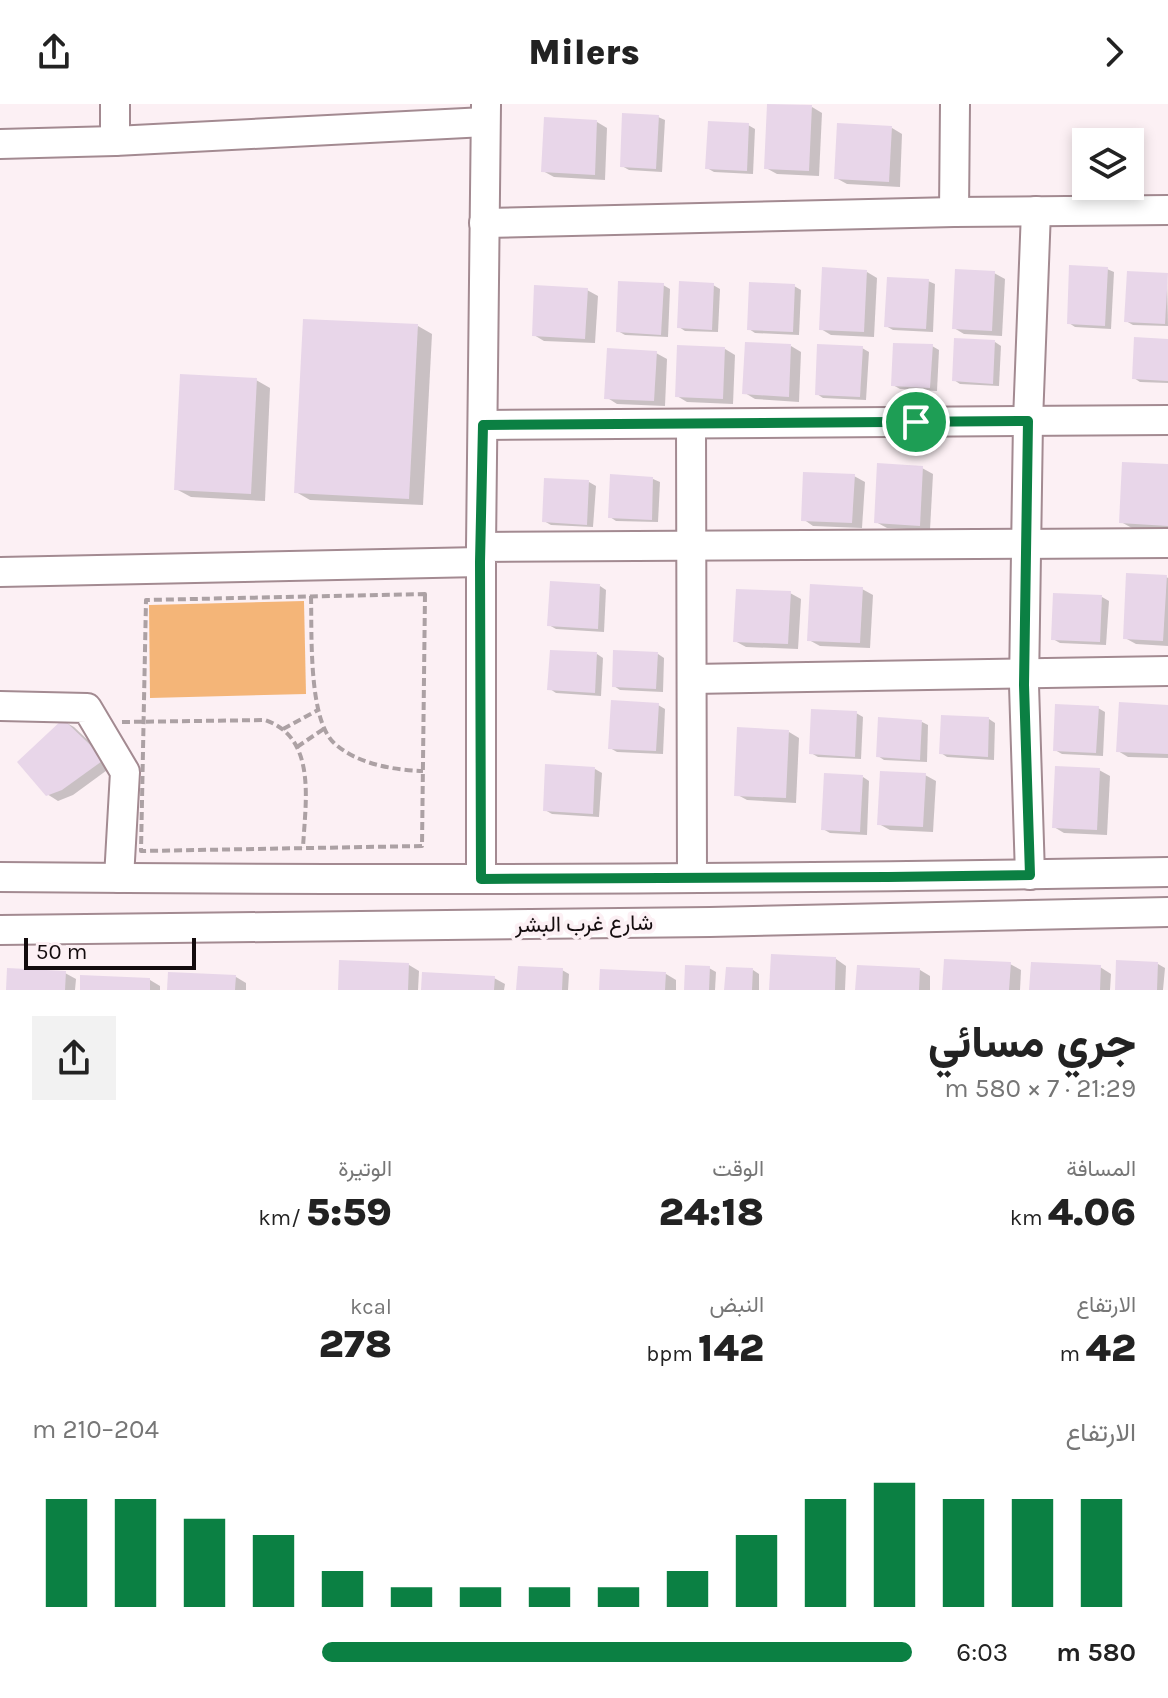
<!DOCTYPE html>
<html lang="ar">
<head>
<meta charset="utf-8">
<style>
  body { margin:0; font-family:Karla,Vazirmatn,sans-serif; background:#f2f2f2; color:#222; direction:rtl; height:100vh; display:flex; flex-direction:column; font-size:30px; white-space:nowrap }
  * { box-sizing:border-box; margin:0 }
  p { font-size:26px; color:#767676 }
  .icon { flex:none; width:44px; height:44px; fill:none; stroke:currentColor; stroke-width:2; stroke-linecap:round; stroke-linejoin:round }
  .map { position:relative; height:886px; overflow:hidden; direction:ltr }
  .side { display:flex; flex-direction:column; background:#fff; flex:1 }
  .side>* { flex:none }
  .fabs { position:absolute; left:1072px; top:24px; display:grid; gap:16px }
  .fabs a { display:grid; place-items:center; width:72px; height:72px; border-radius:0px; background:#fff; box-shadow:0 4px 12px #0003; font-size:40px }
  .scale { position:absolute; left:24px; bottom:20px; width:172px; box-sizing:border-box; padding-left:8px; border:4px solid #130b0d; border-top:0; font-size:22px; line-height:28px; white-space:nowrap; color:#130b0d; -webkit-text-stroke:6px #fcf0f4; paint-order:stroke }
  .pin { position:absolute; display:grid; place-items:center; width:68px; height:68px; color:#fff; margin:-34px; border:4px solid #fff; border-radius:50%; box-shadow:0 2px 8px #0007 }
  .round { display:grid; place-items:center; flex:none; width:84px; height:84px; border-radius:0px; background:#f2f2f2 }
  .overview { display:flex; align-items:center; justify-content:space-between; height:136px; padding:0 32px }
  h1 { font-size:44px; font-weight:800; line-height:60px }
  .figures { display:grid; grid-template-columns:repeat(3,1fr); gap:12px; height:136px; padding:8px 32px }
  .figures div { display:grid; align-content:center }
  .figures b { font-size:40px; font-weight:800 }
  .figures small { font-size:22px; font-weight:400 }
  .figures p { font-size:22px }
  .chart { height:224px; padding:16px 32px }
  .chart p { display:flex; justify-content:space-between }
  .chart svg { width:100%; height:144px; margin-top:8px; stroke:#0b8043; stroke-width:6 }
  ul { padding:0 32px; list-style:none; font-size:26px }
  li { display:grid; grid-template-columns:128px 96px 1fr; align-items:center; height:60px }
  li i { height:20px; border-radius:10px; background:#0b8043 }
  header { display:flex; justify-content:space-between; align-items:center; height:104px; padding:0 32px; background:#fff; font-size:36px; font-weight:800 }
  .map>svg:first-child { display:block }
  .green { fill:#f4b578 }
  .shadow { fill:#0003 }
  .building { fill:#e8d6e9 }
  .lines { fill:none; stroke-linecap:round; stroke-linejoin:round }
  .minor-casing { stroke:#a38a91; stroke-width:32 }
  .path { stroke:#aca1a4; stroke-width:4; stroke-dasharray:8 4; stroke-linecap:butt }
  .minor { stroke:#fff; stroke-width:28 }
  .route-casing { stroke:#fff; stroke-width:16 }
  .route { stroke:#0b8043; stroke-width:10 }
  .labels { text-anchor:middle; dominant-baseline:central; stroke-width:8; stroke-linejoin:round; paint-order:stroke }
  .street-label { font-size:22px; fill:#130b0d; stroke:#fcf0f4 }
</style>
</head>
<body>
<header><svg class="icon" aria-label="forward" viewBox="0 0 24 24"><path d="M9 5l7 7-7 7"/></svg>Milers<svg class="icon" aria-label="share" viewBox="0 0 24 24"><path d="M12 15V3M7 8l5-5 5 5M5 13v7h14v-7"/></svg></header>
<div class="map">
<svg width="1168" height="886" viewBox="0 0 1168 886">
  <rect width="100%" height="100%" fill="#fcf0f4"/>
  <polygon class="green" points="304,497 306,590 150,594 149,501"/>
  <g class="shadow">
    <polygon points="812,3 822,9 819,72 777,70 766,64"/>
    <polygon points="658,13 665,16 662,68 629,66 622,62"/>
    <polygon points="597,18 607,24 605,76 554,73 543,67"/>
    <polygon points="748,21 755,25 753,70 714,68 707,64"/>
    <polygon points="892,24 902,30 900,83 847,80 836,74"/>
    <polygon points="1107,165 1114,168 1111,225 1075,223 1069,219"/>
    <polygon points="867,168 877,174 874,233 831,231 821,225"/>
    <polygon points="994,169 1005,175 1002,232 964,230 954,224"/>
    <polygon points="1167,171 1168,222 1133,221 1126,217"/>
    <polygon points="928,177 935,180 933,228 893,226 886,222"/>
    <polygon points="663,181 670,185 668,233 625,231 618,227"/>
    <polygon points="713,181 720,185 718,228 685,227 679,223"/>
    <polygon points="794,182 801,186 799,231 755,229 749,225"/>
    <polygon points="587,186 598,192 595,239 544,237 534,231"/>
    <polygon points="418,222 432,230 423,401 310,396 296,388"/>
    <polygon points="1168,237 1168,279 1140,278 1134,274"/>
    <polygon points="995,238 1001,242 999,282 960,280 954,276"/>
    <polygon points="791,242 801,248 799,298 755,295 745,289"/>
    <polygon points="932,242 939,246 937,287 900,285 893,281"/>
    <polygon points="862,244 869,248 866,296 823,294 817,290"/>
    <polygon points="725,245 735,251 733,300 687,298 677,292"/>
    <polygon points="656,249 667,255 665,302 617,300 606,293"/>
    <polygon points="256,276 270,284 265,397 191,393 176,385"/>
    <polygon points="1168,362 1168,426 1132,424 1121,418"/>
    <polygon points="922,364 933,370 930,426 887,424 876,418"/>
    <polygon points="854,372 865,378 862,424 813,422 803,415"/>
    <polygon points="653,375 660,378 658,418 616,417 610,413"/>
    <polygon points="589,378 596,382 593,423 551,421 544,417"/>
    <polygon points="1166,473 1168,474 1168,542 1136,540 1125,534"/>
    <polygon points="600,482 606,486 604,528 556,525 549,521"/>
    <polygon points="862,485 873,491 870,544 820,542 809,536"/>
    <polygon points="790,489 801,495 798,545 746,543 735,537"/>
    <polygon points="1102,493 1109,497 1106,541 1060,539 1053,535"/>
    <polygon points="597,550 603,554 601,592 556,589 550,585"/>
    <polygon points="658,550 664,554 663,588 620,586 614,582"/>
    <polygon points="658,601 665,605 663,650 617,648 610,644"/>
    <polygon points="1168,603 1168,654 1128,653 1118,647"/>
    <polygon points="1098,604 1105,608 1103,652 1062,650 1055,646"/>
    <polygon points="856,609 863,613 861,655 818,653 811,649"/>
    <polygon points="989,615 995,619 994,656 947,653 941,649"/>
    <polygon points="63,617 74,623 114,661 73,691 58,697 47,690"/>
    <polygon points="922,618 928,621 927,658 884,656 878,652"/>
    <polygon points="789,628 799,634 796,699 747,696 736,690"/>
    <polygon points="595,665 602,669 599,713 552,710 545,706"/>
    <polygon points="1099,666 1110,672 1107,731 1064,729 1054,723"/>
    <polygon points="925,671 936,677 933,728 890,726 879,720"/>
    <polygon points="863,673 869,677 867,731 830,729 823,725"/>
    <polygon points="836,855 846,862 845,886 771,886"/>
    <polygon points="1010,860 1021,866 1020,886 944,886"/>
    <polygon points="1158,860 1165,864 1163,886 1117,886"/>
    <polygon points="409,861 419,867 418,886 340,886"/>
    <polygon points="1100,863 1111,870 1110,886 1032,886"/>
    <polygon points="709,864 716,868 715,886 686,886"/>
    <polygon points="562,866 569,870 568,886 518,886"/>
    <polygon points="753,866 759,870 759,886 726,886"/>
    <polygon points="920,866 930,872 930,886 857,886"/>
    <polygon points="65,869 76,875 75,886 8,886"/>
    <polygon points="666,870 676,876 676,886 601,886"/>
    <polygon points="236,873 246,879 246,886 169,886"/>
    <polygon points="494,874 505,880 504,886 423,886"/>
    <polygon points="150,876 160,882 160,886 82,886"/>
  </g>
  <g class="building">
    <polygon points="767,0 812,1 809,67 764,65"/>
    <polygon points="622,9 659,11 656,65 620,63"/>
    <polygon points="544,13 597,16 595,71 541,68"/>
    <polygon points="708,17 749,19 747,67 705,65"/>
    <polygon points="837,19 892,22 889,78 834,75"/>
    <polygon points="1069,161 1108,163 1105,222 1067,220"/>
    <polygon points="822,163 867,166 864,228 819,226"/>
    <polygon points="955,165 995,167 992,227 952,225"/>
    <polygon points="1127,167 1168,169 1165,220 1124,218"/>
    <polygon points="887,173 929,175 926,225 884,223"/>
    <polygon points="618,177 664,179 661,231 616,228"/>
    <polygon points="679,177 714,179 712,226 677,224"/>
    <polygon points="749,178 795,180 793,228 747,226"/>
    <polygon points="534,181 588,184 585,235 532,232"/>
    <polygon points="303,215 418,220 409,395 294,389"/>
    <polygon points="1134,233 1168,235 1168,277 1132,275"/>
    <polygon points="954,234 995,236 993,280 952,277"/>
    <polygon points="745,238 791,240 789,293 742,290"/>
    <polygon points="893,239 933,240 930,284 891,282"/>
    <polygon points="817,240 863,242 860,293 815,291"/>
    <polygon points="677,241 725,243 723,295 675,293"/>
    <polygon points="607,244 657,247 654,297 604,295"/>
    <polygon points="180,270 257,274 251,390 174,386"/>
    <polygon points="1122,358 1168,360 1168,422 1119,419"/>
    <polygon points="877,359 923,362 920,422 874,419"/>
    <polygon points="803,368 855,370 852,419 801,417"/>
    <polygon points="610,370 653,373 652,416 608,414"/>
    <polygon points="544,374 589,376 587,421 542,418"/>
    <polygon points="1126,469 1167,471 1163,537 1123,535"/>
    <polygon points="550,477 600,480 598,525 547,522"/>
    <polygon points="810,480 863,483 860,539 807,537"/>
    <polygon points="736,485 791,487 788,540 733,538"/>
    <polygon points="1053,489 1102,491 1100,538 1051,536"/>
    <polygon points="550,546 597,548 595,589 547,586"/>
    <polygon points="613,546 658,548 656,585 612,583"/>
    <polygon points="611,596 659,599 656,647 608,645"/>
    <polygon points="1119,598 1168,601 1168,650 1116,648"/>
    <polygon points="1055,600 1099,602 1096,649 1053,647"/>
    <polygon points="811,605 857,607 855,653 809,650"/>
    <polygon points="941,611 989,613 988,653 939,650"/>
    <polygon points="878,613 922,616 920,656 876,653"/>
    <polygon points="63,615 105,655 62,686 46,692 17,658"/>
    <polygon points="737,623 789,626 786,694 734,692"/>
    <polygon points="545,660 595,663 593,710 543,707"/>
    <polygon points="1055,662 1100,664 1097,726 1052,724"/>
    <polygon points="880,667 926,669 923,723 877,721"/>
    <polygon points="824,669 863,671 860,728 821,726"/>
    <polygon points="771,850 836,853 835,886 769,886"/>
    <polygon points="944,855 1011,858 1009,886 942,886"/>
    <polygon points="339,856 409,859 408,886 338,886"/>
    <polygon points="1116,856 1158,858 1157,886 1115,886"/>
    <polygon points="1031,858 1101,861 1100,886 1029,886"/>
    <polygon points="685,861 710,862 709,886 684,886"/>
    <polygon points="857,861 920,864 919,886 855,886"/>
    <polygon points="518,862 563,864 562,886 516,886"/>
    <polygon points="726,863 753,864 752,886 724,886"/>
    <polygon points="7,864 66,867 65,886 6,886"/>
    <polygon points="600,865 666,868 665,886 599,886"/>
    <polygon points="168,868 236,871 235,886 167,886"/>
    <polygon points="422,868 495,872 494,886 421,886"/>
    <polygon points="80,871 150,874 150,886 80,886"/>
  </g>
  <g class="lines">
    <defs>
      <g id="minor">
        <polyline points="115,37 115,0"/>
        <polyline points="0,40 115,37 485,18"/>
        <polyline points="954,108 955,0"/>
        <polyline points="484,119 954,108 1168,106"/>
        <polyline points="691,320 692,774"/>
        <polyline points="483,321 1168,316"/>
        <polyline points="481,443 486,1"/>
        <polyline points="0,468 480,458"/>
        <polyline points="692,575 1168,567"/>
        <polyline points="0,602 87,604 125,668 119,774"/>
        <polyline points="1030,771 1024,581 1028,317 1036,107"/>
        <path d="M0 773C389 777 779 775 1168 768"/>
        <polyline points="481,775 481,443 1168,439"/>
        <polyline points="0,826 710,818 1168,808"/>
      </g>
    </defs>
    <use href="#minor" class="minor-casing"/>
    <g class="path">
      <polygon points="425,490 422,742 141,747 146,496"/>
      <path d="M311 492C312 528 308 615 334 639 357 660 393 666 423 667"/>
      <path d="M122 618 265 616C318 634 305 700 303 744"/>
      <polyline points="283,625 318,606"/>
      <polyline points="297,643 325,624"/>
    </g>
    <use href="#minor" class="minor"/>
  </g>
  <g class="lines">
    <defs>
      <polygon id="route" points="1028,317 1024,581 1030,771 888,773 481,775 480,458 483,321"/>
    </defs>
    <use href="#route" class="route-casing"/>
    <use href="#route" class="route"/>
  </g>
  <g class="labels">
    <g class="street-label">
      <text transform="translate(584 820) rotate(-1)">شارع غرب البشر</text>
    </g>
  </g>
</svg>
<div class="fabs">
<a><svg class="icon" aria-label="layers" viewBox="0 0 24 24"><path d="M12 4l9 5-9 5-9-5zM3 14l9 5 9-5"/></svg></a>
</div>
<div class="scale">50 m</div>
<div class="pin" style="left:916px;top:318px;background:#1e9e55"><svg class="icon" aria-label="arrive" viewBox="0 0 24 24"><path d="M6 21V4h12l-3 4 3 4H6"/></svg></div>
</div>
<section class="side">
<div class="overview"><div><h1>جري مسائي</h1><p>21:29 · 7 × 580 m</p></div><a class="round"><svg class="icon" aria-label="share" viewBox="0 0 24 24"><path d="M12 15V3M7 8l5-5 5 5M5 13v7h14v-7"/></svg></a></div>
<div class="figures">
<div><p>المسافة</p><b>4.06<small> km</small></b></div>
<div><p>الوقت</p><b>24:18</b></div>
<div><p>الوتيرة</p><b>5:59<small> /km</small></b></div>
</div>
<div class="figures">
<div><p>الارتفاع</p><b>42<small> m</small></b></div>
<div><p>النبض</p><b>142<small> bpm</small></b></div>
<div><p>kcal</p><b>278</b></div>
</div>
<div class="chart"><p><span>الارتفاع</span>204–210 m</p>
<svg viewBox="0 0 160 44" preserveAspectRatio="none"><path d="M5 44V11M15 44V11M25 44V17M35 44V22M45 44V33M55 44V38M65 44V38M75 44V38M85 44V38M95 44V33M105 44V22M115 44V11M125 44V6M135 44V11M145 44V11M155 44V11"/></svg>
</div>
<ul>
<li><b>580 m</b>6:03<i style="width:67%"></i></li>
</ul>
</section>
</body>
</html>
